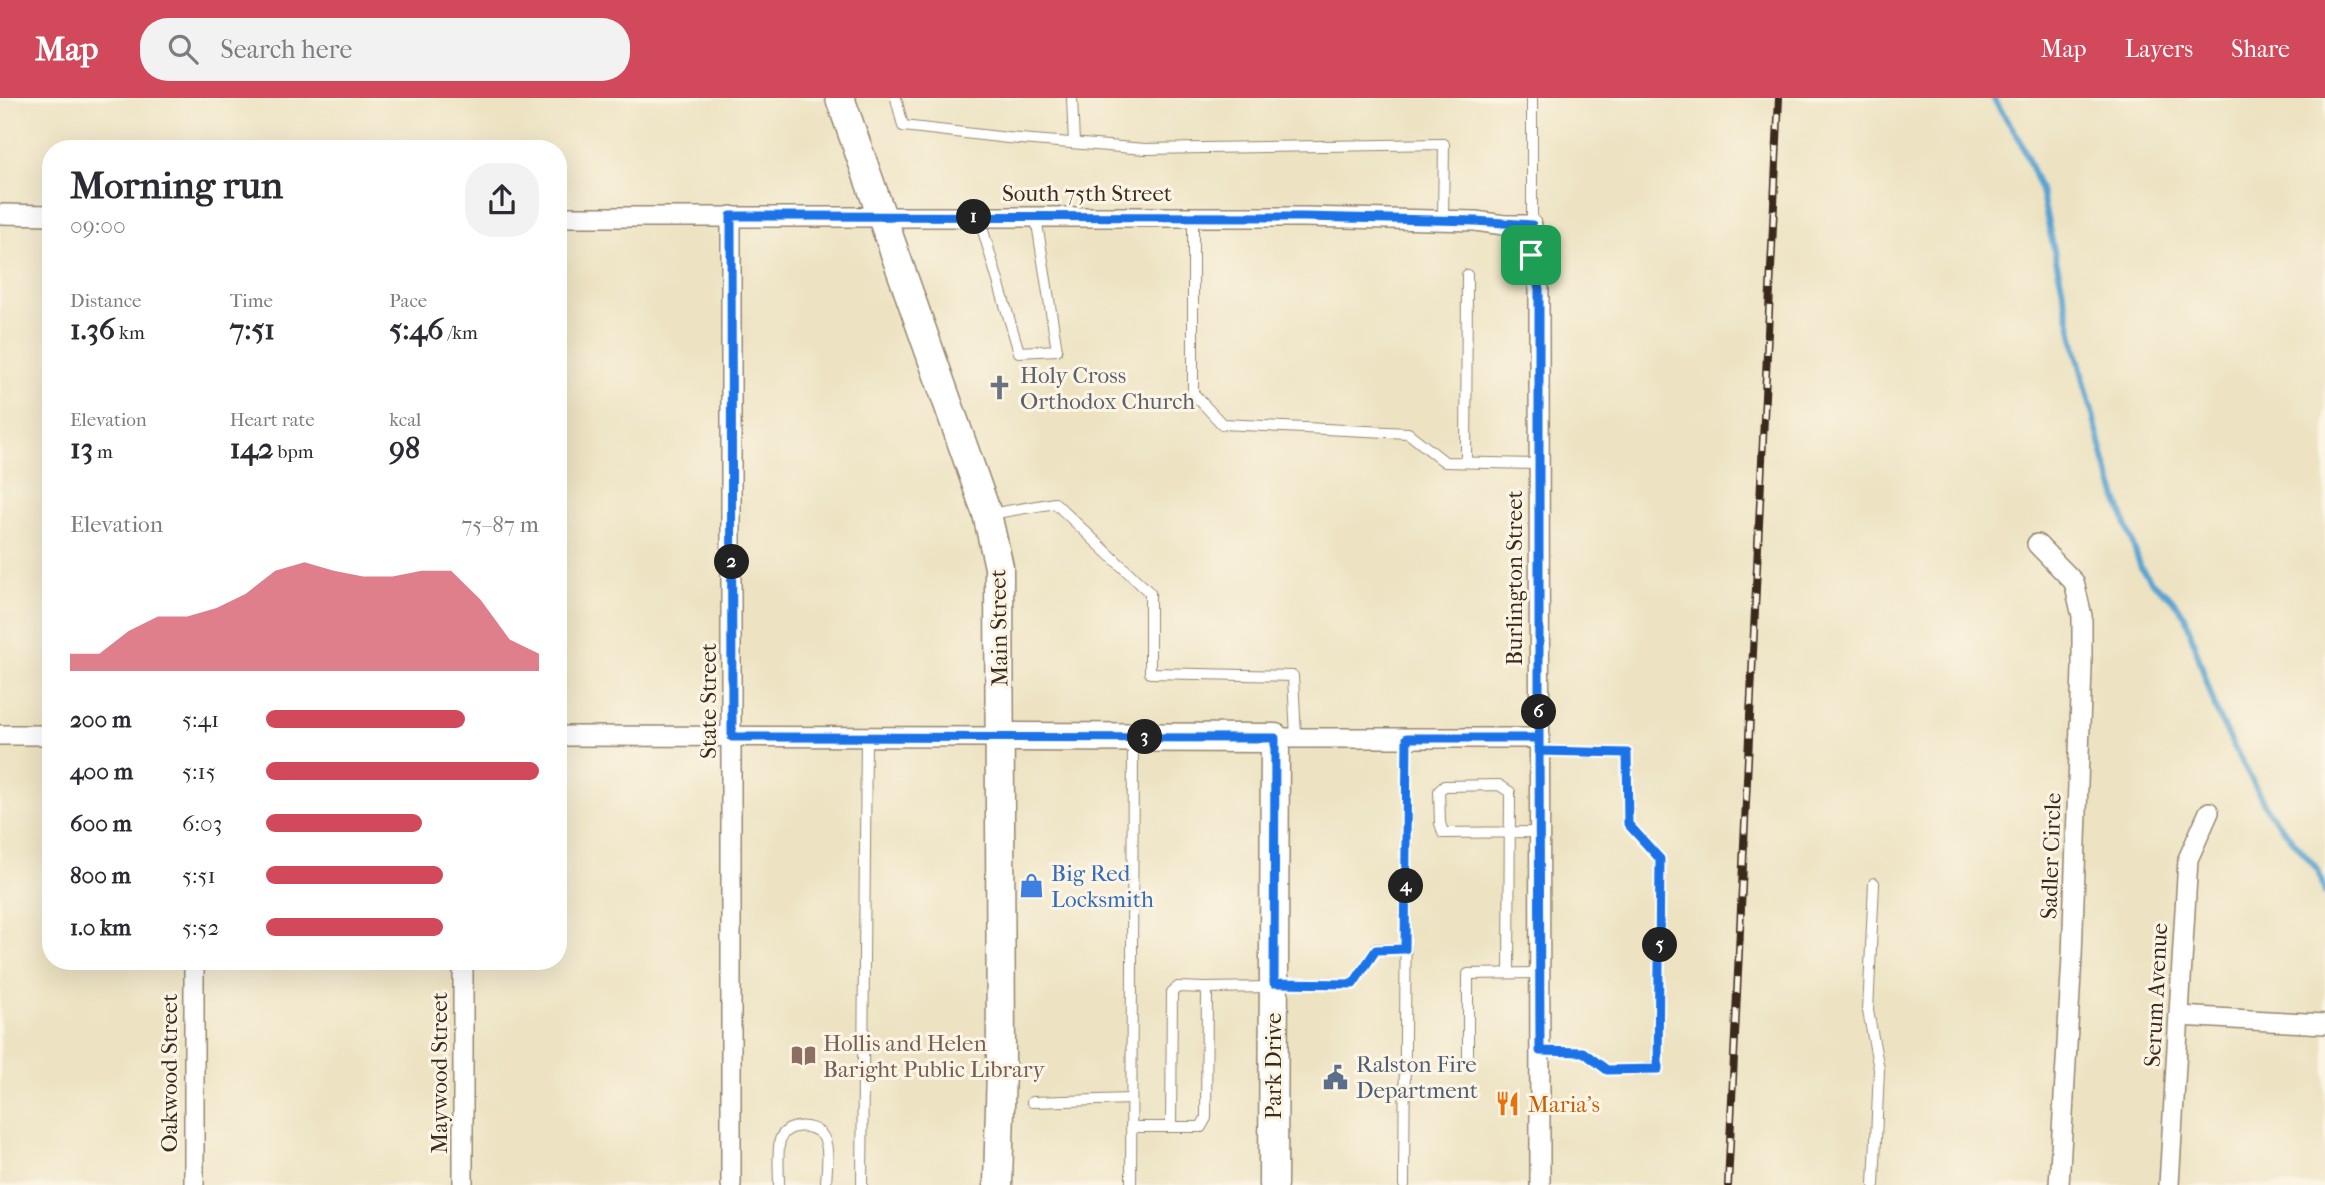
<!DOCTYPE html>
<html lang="en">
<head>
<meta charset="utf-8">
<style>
  body { margin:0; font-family:"IM FELL French Canon",serif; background:#f2f2f3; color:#2b2b33; height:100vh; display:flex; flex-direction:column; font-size:26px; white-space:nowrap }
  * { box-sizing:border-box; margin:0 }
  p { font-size:23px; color:#7c7c81 }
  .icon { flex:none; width:38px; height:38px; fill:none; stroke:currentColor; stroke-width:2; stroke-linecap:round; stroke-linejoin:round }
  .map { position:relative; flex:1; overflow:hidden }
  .panel { position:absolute; left:42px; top:42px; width:525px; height:830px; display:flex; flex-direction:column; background:#fff; border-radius:28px; box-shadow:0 7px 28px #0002 }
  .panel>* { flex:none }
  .pin { position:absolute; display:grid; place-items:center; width:60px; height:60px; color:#fff; margin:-30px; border-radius:14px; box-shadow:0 4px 10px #0006 }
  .km { position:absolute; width:35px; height:35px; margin:-18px; border-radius:50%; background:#222; color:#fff; font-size:19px; line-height:35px; text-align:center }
  .round { display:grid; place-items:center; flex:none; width:74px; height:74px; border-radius:28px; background:#f2f2f3 }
  .summary { display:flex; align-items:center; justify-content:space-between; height:119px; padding:0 28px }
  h1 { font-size:38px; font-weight:800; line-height:52px }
  .figures { display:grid; grid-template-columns:repeat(3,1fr); gap:10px; height:119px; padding:7px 28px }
  .figures div { display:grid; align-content:center }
  .figures b { font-size:30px; font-weight:800 }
  .figures small { font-size:19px; font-weight:400 }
  .figures p { font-size:19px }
  .chart { height:196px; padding:14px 28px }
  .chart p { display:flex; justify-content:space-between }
  .chart svg { width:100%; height:126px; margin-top:7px; fill:#d1495b; opacity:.7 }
  ul { padding:0 28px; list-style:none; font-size:23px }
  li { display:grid; grid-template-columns:112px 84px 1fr; align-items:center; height:52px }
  li i { height:18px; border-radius:9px; background:#d1495b }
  header { display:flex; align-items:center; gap:42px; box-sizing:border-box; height:98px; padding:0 35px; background:#d1495b; color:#fff }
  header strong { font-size:33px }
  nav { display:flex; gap:38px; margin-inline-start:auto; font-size:24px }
  .search { width:490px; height:63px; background:#f2f2f3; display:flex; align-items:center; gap:18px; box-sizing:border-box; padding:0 24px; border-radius:28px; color:#7c7c81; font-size:26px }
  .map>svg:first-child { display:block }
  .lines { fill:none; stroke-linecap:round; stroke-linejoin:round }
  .stream { stroke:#58a3d0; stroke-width:6 }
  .lane-casing { stroke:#948670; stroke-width:12 }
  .street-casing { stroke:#948670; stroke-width:22 }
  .secondary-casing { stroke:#948670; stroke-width:31 }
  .lane { stroke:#fff; stroke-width:10 }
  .street { stroke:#fff; stroke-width:19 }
  .secondary { stroke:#fff; stroke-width:28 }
  .rail-casing { stroke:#3b2a1e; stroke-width:8 }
  .rail { stroke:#fcf5e5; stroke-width:5; stroke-dasharray:16; stroke-linecap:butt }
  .route-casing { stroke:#fff; stroke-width:14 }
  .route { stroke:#1a73e8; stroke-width:9 }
  .labels { text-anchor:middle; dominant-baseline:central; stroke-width:6; stroke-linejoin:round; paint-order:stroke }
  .street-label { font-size:23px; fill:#3b2a1e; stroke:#fcf5e5 }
  .worship-label { font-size:23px; fill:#5b616d; stroke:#fcf5e5; text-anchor:start }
  .shop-label { font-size:23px; fill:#366cbe; stroke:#fcf5e5; text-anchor:start }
  .education-label { font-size:23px; fill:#785e54; stroke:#fcf5e5; text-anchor:start }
  .service-label { font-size:23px; fill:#4e5e75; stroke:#fcf5e5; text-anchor:start }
  .food-label { font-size:23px; fill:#c56008; stroke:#fcf5e5; text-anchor:start }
</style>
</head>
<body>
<header>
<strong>Map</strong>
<div class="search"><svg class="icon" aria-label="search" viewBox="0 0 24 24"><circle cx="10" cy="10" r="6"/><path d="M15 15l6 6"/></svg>Search here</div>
<nav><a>Map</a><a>Layers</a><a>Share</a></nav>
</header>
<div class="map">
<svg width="2325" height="1087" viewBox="0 0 2325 1087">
  <rect width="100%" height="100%" fill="#fcf5e5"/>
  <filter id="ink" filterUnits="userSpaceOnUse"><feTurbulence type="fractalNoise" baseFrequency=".0143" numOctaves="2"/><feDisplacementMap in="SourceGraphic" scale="14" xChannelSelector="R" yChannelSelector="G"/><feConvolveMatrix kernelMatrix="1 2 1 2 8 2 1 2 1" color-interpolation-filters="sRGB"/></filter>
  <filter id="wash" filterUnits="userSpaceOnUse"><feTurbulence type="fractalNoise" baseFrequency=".00686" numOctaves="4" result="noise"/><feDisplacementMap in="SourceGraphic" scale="28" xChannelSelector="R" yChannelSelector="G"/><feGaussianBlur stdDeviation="1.57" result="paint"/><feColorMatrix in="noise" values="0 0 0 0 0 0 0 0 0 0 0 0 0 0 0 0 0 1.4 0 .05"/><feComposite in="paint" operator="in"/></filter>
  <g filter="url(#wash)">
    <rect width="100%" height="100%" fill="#ede3c3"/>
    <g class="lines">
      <polyline class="stream" points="1993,0 2019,40 2041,93 2076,252 2107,371 2141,470 2151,483 2171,500 2185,518 2218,618 2268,713 2318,772 2325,795"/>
    </g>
  </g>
  <g filter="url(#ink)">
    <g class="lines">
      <defs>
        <g id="lane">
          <polyline points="896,0 903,28 1008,40 1145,51 1444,46 1443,122"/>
          <polyline points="1072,0 1074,45"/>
          <polyline points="979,119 1019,254 1057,252 1036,119"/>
          <polyline points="1193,119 1193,295 1222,326 1408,335 1445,364 1539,366"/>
          <polyline points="1532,127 1532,0"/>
          <polyline points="1466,364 1467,177"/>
          <polyline points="990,416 1055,405 1150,495 1150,575 1293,578 1296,640"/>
          <polyline points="1540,653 1627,655 1628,726 1660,760 1658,971 1607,972 1583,954 1540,953"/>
          <polyline points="1874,785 1868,913 1879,971 1874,1087"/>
          <polyline points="1509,875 1510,694 1499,687 1444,688 1439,693 1440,725 1443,735 1540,734"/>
          <polyline points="1278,885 1353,886 1376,851 1405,851"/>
          <polyline points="1205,890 1271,889"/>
          <polyline points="1468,966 1468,876 1540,875"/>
          <polyline points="1032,1004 1131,1001"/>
          <polyline points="1131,1029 1201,1029 1206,1020 1207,896 1205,890 1178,889 1172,894 1171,1029"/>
          <path d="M779 1087C779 1073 777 1056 780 1042 785 1025 812 1025 822 1037 831 1048 826 1074 826 1087"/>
          <polyline points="862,1087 866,639"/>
          <polyline points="1131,1087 1133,643"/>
          <polyline points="1404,1087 1407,640"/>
        </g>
        <g id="street">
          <polyline points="0,116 51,117"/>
          <polyline points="558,119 1304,119 1475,123 1504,127 1532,127 1531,157 1539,191 1540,1087"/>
          <polyline points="2037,446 2074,484 2082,518 2082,570 2072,859 2059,1087"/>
          <polyline points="0,637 51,637"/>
          <polyline points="558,638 1000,639"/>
          <polyline points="1275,640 1540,640"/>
          <polyline points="194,863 194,1087"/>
          <polyline points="2179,918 2325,926"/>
          <polyline points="463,1087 463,863"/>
          <polyline points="731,1087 731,118"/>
          <polyline points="2169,1087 2188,761 2209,714"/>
        </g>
        <g id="secondary">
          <polyline points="840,0 987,416 999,469 1001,969 998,1087"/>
          <polyline points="1000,639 1275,640 1273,1087"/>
        </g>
      </defs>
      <use href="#lane" class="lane-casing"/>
      <use href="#street" class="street-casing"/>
      <use href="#secondary" class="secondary-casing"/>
      <use href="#lane" class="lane"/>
      <use href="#street" class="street"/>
      <use href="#secondary" class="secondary"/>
      <defs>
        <polyline id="rail" points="1728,1087 1779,0"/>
      </defs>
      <use href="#rail" class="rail-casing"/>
      <use href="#rail" class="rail"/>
    </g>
  </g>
  <g class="lines" filter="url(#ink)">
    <defs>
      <path id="route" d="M1531 157 1532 127 1475 123 1304 119 731 118 732 639 1275 640 1274 885 1353 886 1376 852 1405 851 1407 640H1539V653L1627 655 1628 726 1660 761 1658 971 1607 972 1583 954 1540 953C1540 849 1539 744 1539 640V191L1531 157"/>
    </defs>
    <use href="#route" class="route-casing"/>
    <use href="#route" class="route"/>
  </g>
  <defs>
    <symbol id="church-bare" viewBox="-9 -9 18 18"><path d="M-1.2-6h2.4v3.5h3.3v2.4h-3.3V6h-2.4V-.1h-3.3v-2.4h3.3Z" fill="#6b7280" stroke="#fcf5e5" stroke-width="2.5" paint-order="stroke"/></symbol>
    <symbol id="shop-bare" viewBox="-9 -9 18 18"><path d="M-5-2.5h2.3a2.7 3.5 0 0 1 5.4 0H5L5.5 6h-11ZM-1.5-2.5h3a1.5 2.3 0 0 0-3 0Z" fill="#3f7fe0" stroke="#fcf5e5" stroke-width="2.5" paint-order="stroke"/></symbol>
    <symbol id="library-bare" viewBox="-9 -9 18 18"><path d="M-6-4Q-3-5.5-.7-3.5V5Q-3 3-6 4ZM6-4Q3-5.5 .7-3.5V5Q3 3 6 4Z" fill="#8d6e63" stroke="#fcf5e5" stroke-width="2.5" paint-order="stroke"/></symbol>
    <symbol id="civic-bare" viewBox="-9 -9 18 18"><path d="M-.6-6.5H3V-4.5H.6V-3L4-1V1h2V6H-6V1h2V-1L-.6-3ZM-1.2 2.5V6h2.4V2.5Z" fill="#5c6f8a" stroke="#fcf5e5" stroke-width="2.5" paint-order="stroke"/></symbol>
    <symbol id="restaurant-bare" viewBox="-9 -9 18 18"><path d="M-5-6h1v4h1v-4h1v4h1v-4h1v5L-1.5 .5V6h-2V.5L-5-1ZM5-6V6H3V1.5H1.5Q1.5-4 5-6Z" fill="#e8710a" stroke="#fcf5e5" stroke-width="2.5" paint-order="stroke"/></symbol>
  </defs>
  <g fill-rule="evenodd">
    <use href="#church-bare" x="982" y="272" width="35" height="35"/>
    <use href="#shop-bare" x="1014" y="770" width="35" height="35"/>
    <use href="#library-bare" x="786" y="940" width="35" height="35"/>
    <use href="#civic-bare" x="1318" y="962" width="35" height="35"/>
    <use href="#restaurant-bare" x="1490" y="988" width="35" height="35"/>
  </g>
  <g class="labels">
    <g class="street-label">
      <text x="1087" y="95">South 75th Street</text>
      <text transform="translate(1514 480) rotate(-90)">Burlington Street</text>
      <text transform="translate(999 530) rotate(-91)">Main Street</text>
      <text transform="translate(708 603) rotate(-90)">State Street</text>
      <text transform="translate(2051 758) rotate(-88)">Sadler Circle</text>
      <text transform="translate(2156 897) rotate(-87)">Serum Avenue</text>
      <text transform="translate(1273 968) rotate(-90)">Park Drive</text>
      <text transform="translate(169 975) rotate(-90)">Oakwood Street</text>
      <text transform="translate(439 975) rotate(-90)">Maywood Street</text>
    </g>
    <g class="worship-label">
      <text x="1020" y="277">Holy Cross<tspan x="1020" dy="26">Orthodox Church</tspan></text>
    </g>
    <g class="shop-label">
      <text x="1051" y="775">Big Red<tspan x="1051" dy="26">Locksmith</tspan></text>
    </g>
    <g class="education-label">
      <text x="823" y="945">Hollis and Helen<tspan x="823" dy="26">Baright Public Library</tspan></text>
    </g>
    <g class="service-label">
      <text x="1356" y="966">Ralston Fire<tspan x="1356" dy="26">Department</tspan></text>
    </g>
    <g class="food-label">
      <text x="1528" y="1006">Maria's</text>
    </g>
  </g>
</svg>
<div class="pin" style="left:1531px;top:157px;background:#1e9e55"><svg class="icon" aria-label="arrive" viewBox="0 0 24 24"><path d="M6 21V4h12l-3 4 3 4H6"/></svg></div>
<b class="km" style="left:974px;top:119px">1</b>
<b class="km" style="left:732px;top:464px">2</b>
<b class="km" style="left:1145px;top:639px">3</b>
<b class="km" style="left:1406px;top:788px">4</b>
<b class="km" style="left:1660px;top:847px">5</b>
<b class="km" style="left:1539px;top:614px">6</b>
<section class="panel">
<div class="summary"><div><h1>Morning run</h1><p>09:00</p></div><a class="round"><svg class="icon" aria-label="share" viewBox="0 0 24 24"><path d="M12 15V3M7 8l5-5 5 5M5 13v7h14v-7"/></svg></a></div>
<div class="figures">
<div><p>Distance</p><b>1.36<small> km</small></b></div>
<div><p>Time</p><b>7:51</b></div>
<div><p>Pace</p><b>5:46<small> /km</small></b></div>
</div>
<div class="figures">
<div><p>Elevation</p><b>13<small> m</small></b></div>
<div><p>Heart rate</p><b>142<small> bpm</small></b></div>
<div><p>kcal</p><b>98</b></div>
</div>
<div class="chart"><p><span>Elevation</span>75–87 m</p>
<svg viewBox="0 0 160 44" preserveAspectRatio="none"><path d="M0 44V38L10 38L20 30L30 25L40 25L50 22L60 17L70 9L80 6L90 9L100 11L110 11L120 9L130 9L140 19L150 33L160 38V44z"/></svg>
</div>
<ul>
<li><b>200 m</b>5:41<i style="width:73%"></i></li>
<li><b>400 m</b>5:15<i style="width:100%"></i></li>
<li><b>600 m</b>6:03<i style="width:57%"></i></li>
<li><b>800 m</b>5:51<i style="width:65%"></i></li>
<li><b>1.0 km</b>5:52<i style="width:65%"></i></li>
</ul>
</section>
</div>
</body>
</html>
